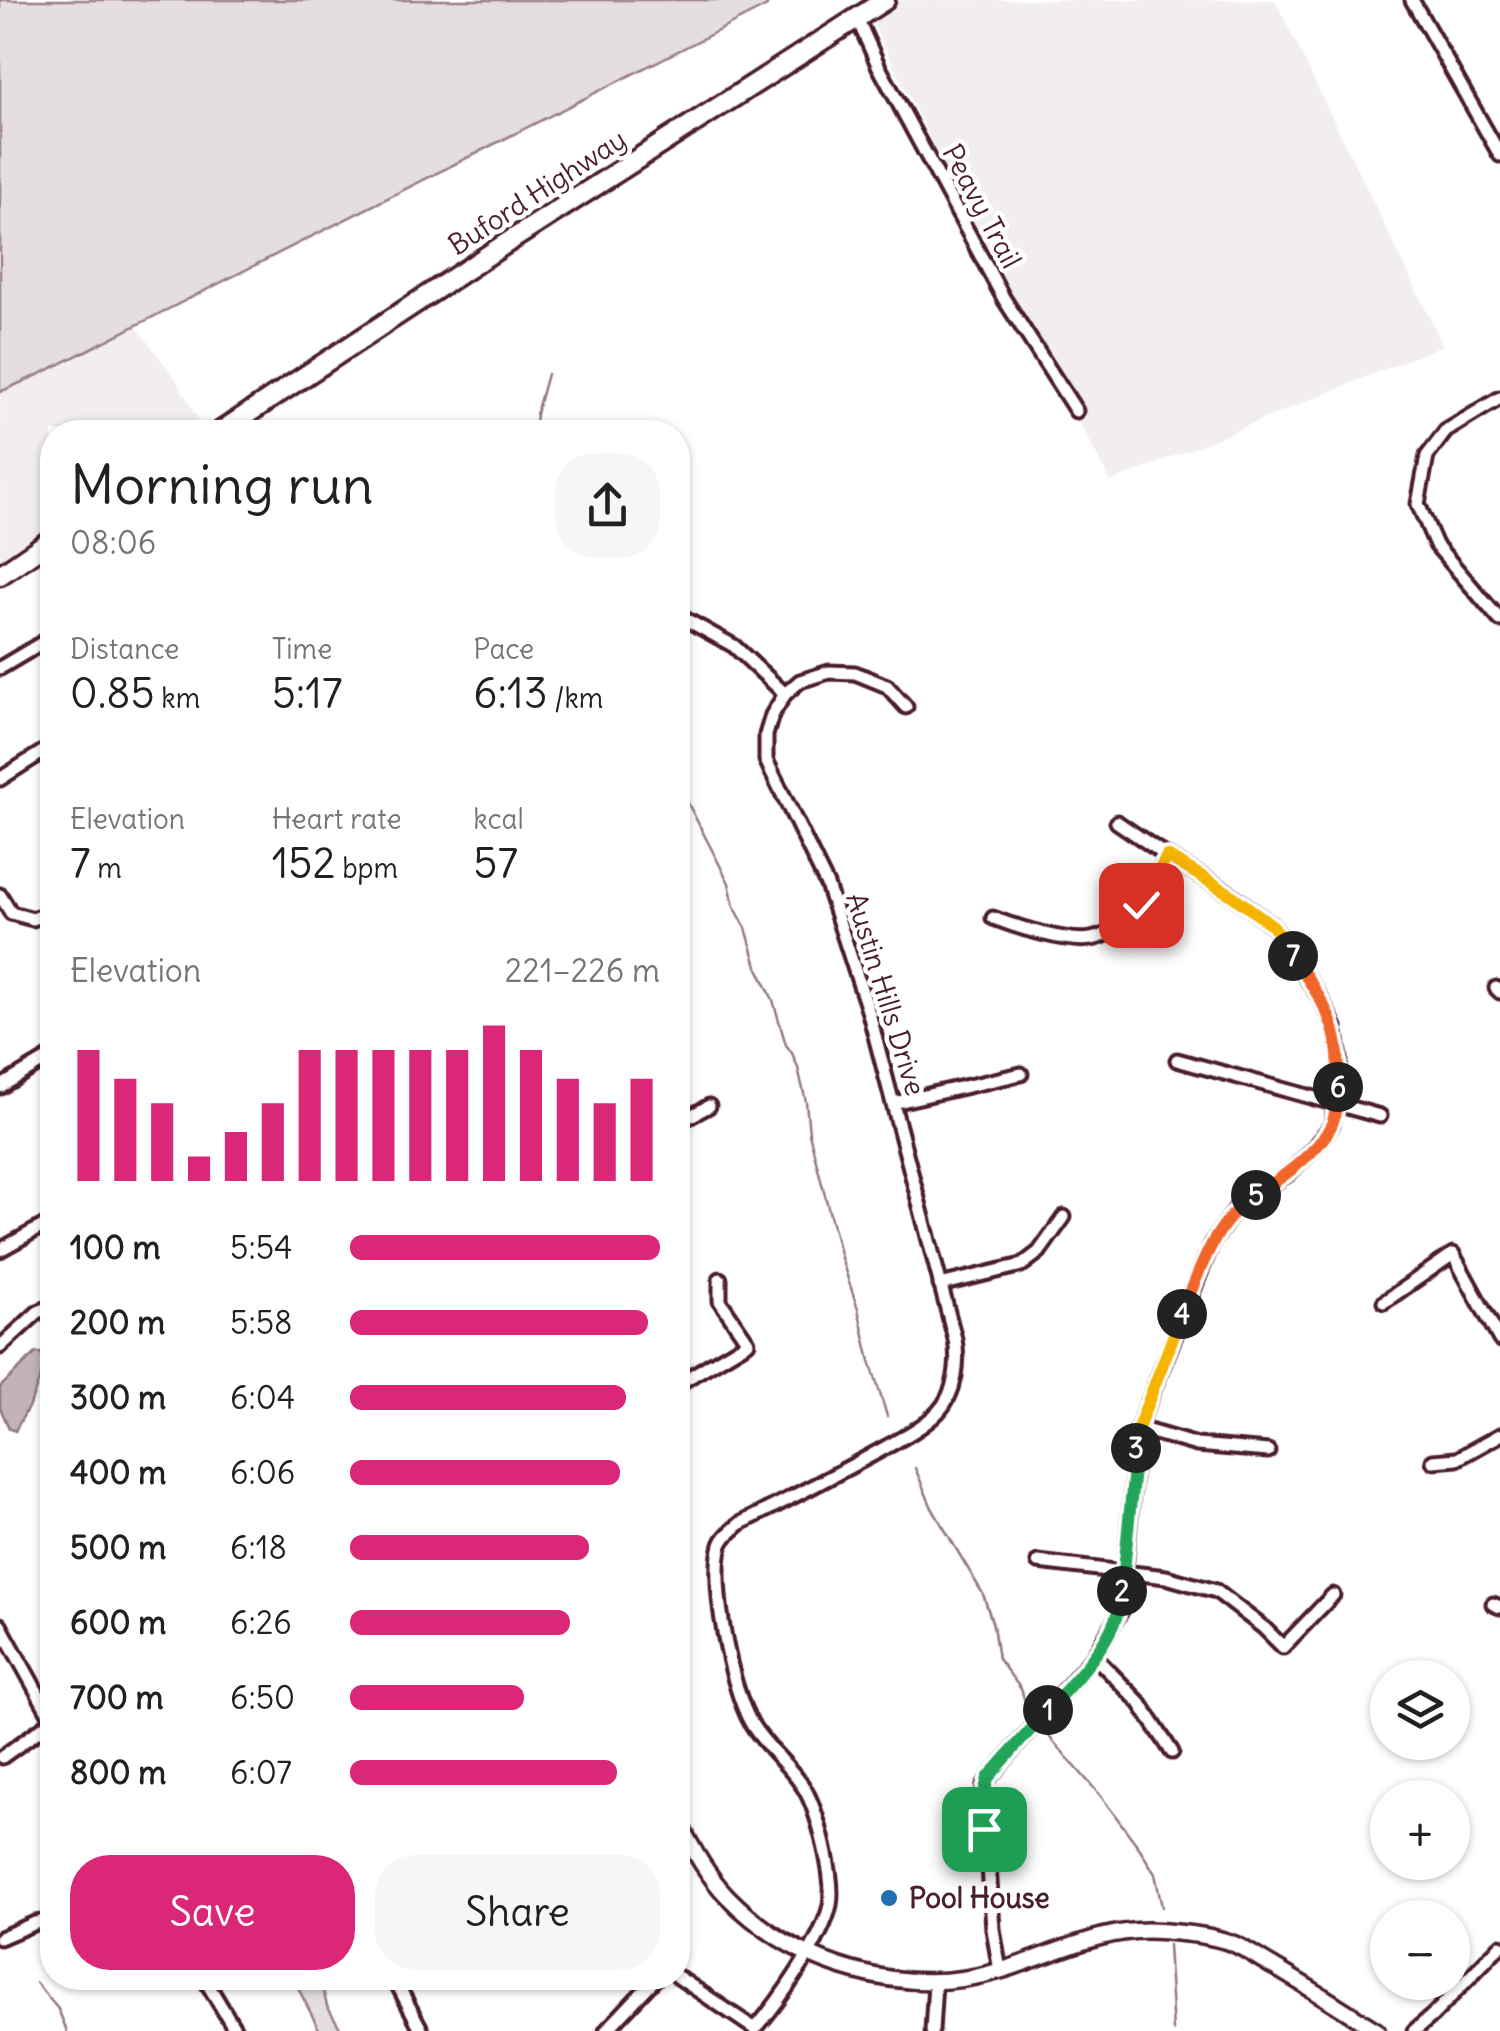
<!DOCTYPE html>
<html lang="en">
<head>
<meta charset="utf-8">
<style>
  body { margin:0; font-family:Delius,sans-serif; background:#f6f6f6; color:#202124; height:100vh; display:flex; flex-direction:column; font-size:38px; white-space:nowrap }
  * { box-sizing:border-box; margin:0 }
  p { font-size:32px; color:#757577 }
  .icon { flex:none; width:55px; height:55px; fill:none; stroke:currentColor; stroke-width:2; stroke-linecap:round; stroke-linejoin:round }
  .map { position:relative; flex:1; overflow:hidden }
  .sheet { position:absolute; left:40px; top:420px; width:650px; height:1570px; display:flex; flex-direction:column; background:#fff; border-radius:40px; box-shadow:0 2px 8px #0004 }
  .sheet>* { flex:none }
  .tools { position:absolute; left:1370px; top:1660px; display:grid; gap:20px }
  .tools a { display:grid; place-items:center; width:100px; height:100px; border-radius:50%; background:#fff; box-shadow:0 2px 8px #0004; font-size:50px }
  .pin { position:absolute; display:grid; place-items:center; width:85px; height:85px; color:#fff; margin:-42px; border-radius:20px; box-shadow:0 5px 15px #0006 }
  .km { position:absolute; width:50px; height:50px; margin:-25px; border-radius:50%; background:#222; color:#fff; font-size:28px; line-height:50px; text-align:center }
  .round { display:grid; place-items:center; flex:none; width:105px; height:105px; border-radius:40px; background:#f6f6f6 }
  .overview { display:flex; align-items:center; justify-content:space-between; height:170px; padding:0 30px }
  h1 { font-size:55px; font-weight:600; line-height:75px }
  .metrics { display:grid; grid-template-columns:repeat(3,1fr); gap:15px; height:170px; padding:10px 30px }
  .metrics div { display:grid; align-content:center }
  .metrics b { font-size:42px; font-weight:600 }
  .metrics small { font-size:28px; font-weight:400 }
  .metrics p { font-size:28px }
  .chart { height:280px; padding:20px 30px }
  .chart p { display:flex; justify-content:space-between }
  .chart svg { width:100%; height:180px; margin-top:10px; stroke:#db2777; stroke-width:6 }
  .primary-button { display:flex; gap:20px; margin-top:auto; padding:20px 30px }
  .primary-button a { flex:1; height:115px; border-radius:40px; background:#db2777; color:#fff; font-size:40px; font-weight:600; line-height:115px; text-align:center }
  .primary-button a+a { background:#f6f6f6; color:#202124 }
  ul { padding:0 30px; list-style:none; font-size:32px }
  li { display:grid; grid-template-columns:160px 120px 1fr; align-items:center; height:75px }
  li i { height:25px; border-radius:12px; background:#db2777 }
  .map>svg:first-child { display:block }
  .built { fill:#f2eeef }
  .green { fill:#e5dee0; stroke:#987e86; stroke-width:2.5 }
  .water { fill:#c1b3b6; stroke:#91787e; stroke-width:2.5 }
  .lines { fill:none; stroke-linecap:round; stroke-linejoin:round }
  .stream { stroke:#91787e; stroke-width:2.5 }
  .minor-casing { stroke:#4a1f2b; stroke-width:19 }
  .tertiary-casing { stroke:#4a1f2b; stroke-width:21 }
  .primary-casing { stroke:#4a1f2b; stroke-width:25 }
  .minor { stroke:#fff; stroke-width:11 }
  .tertiary { stroke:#fff; stroke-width:14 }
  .primary { stroke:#fff; stroke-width:18 }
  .split-1-casing { stroke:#fff; stroke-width:20 }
  .split-2-casing { stroke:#fff; stroke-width:20 }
  .split-3-casing { stroke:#fff; stroke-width:20 }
  .split-4-casing { stroke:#fff; stroke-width:20 }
  .split-5-casing { stroke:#fff; stroke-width:20 }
  .split-6-casing { stroke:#fff; stroke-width:20 }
  .split-7-casing { stroke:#fff; stroke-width:20 }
  .split-8-casing { stroke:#fff; stroke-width:20 }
  .split-9-casing { stroke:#fff; stroke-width:20 }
  .split-1 { stroke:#22a559; stroke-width:12 }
  .split-2 { stroke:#22a559; stroke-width:12 }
  .split-3 { stroke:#22a559; stroke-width:12 }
  .split-4 { stroke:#f5b400; stroke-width:12 }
  .split-5 { stroke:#f0652b; stroke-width:12 }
  .split-6 { stroke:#f0652b; stroke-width:12 }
  .split-7 { stroke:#f0652b; stroke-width:12 }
  .split-8 { stroke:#f5b400; stroke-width:12 }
  .split-9 { stroke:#f5b400; stroke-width:12 }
  .poi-dot { fill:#1f6fb2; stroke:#fff; stroke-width:4 }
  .labels { text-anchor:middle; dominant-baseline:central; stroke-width:9; stroke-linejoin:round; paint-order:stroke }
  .street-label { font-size:28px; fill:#4a1f2b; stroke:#fff }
  .poi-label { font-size:28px; font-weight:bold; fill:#4a1f2b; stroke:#fff; text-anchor:start }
</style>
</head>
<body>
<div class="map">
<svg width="1500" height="2031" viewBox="0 0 1500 2031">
  <rect width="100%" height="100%" fill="#fff"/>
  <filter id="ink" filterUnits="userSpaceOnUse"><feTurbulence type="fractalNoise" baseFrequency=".01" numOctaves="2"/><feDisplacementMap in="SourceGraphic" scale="20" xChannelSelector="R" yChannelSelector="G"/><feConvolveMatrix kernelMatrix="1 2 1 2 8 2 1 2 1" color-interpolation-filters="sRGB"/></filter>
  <g filter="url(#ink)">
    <g class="built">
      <polygon points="885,0 1275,0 1443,345 1111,482 998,275 867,12"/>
      <polygon points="136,326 176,379 205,432 52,432 52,534 0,571 0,392"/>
    </g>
    <g class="green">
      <polygon points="0,0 767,0 767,6 40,374 0,392"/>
      <polygon points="293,1978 320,1978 327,2006 342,2031 320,2031"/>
    </g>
    <polygon class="water" points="36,1353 41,1353 46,1363 31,1402 15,1431 9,1428 0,1408 0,1387"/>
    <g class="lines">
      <g class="stream">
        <polyline points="534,432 536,414 547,374"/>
        <polyline points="678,784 729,883 734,906 746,928 757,966 773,1000 786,1045 792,1053 798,1068 806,1102 809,1133 841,1258 858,1309 870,1361 887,1416"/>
        <polyline points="915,1468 932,1508 983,1594 993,1625 998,1659 1021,1689 1026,1705"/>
        <polyline points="1046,1733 1100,1795 1140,1849 1155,1874 1162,1907"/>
        <polyline points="1168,1945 1173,2031"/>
        <polyline points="36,1983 58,2009 67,2031"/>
      </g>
      <defs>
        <g id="minor">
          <polyline points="1412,0 1500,155"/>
          <polyline points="857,18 879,67 1004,299 1076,411"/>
          <polyline points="1500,398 1446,431 1427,456 1418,504 1436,545 1500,620"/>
          <polyline points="678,615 734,646 785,694"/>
          <polyline points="0,668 52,637"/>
          <polyline points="0,779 52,746"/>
          <polyline points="0,895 11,913 33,919 52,911"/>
          <path d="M993 918C1016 927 1068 943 1091 939 1110 936 1131 919 1142 904 1152 890 1159 871 1167 856"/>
          <polyline points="678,956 678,959"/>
          <polyline points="1496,988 1500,992"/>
          <polyline points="1177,1060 1380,1116"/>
          <polyline points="0,1087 52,1056"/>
          <polyline points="893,1103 1021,1074"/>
          <polyline points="678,1123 709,1106"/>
          <polyline points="0,1250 52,1221"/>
          <polyline points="940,1285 1022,1265 1039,1252 1064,1217"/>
          <polyline points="1384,1302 1453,1254 1500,1340"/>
          <polyline points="0,1347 38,1312 52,1306"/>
          <polyline points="678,1384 748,1342 720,1301 720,1279"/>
          <polyline points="1138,1428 1197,1445 1268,1451"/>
          <polyline points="1433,1461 1457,1459 1500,1435"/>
          <polyline points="1038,1562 1166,1577 1216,1591 1264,1628 1283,1647 1333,1595"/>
          <polyline points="1493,1604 1500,1607"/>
          <polyline points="0,1625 52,1719"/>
          <polyline points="1094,1656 1140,1703 1172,1752"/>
          <polyline points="2,1757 52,1721"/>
          <polyline points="0,1938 35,1923 52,1920"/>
          <polyline points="1000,1971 993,1929 988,1850 981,1813 984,1786 988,1779 1094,1656 1121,1611 1138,1428 1212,1243 1238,1206 1288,1174 1309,1154 1332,1125 1336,1103 1340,1059 1335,1027 1320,998 1273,926 1231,894 1167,856 1117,822"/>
          <path d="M678 1977 755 2029C778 2003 823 1939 830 1905 835 1879 818 1811 804 1788 789 1764 765 1747 751 1723 731 1688 710 1583 721 1545 724 1536 734 1529 741 1523 785 1501 829 1478 872 1455 893 1443 922 1429 938 1412 956 1393 959 1363 955 1339L869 1013 827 885 766 760V735L772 715 785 694 800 681 829 672 855 673 887 686 906 707"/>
          <polyline points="204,1978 236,2031"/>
          <polyline points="394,1978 422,2031"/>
          <polyline points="606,2031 656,1978"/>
          <polyline points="932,2031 935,1983"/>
          <polyline points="1414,2031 1433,2015 1500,1946"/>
        </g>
        <path id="tertiary" d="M678 1820C691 1847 706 1874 727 1896 796 1967 904 1999 999 1971 1051 1956 1104 1926 1160 1931 1184 1933 1212 1935 1234 1944 1248 1950 1261 1960 1274 1967 1309 1987 1343 2009 1377 2031"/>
        <g id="primary">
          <polyline points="220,432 502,246 885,0"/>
          <polyline points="0,575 52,539"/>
        </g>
      </defs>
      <use href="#minor" class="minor-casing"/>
      <use href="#tertiary" class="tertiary-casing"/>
      <use href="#primary" class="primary-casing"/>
      <use href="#minor" class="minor"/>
      <use href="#tertiary" class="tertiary"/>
      <use href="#primary" class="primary"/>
    </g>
  </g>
  <g class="lines" filter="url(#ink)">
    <defs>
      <polyline id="split-1" points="984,1829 982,1801 988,1778 1048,1710"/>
      <path id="split-2" d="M1048 1710C1078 1676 1119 1637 1122 1591"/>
      <polyline id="split-3" points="1122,1591 1136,1448"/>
      <polyline id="split-4" points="1136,1448 1138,1428 1182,1314"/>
      <path id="split-5" d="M1182 1314C1200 1270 1214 1221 1256 1195"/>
      <path id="split-6" d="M1256 1195C1281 1178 1317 1154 1331 1126 1337 1115 1336 1098 1338 1087"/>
      <path id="split-7" d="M1293 956C1324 1004 1343 1027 1338 1087"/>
      <polyline id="split-8" points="1184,866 1230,894 1273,926 1293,956"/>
      <polyline id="split-9" points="1141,905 1167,856 1184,866"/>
    </defs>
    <use href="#split-1" class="split-1-casing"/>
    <use href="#split-2" class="split-2-casing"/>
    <use href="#split-3" class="split-3-casing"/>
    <use href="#split-4" class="split-4-casing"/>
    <use href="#split-5" class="split-5-casing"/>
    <use href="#split-6" class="split-6-casing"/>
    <use href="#split-7" class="split-7-casing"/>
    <use href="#split-8" class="split-8-casing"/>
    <use href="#split-9" class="split-9-casing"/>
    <use href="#split-1" class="split-1"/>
    <use href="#split-2" class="split-2"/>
    <use href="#split-3" class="split-3"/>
    <use href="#split-4" class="split-4"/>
    <use href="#split-5" class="split-5"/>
    <use href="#split-6" class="split-6"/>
    <use href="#split-7" class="split-7"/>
    <use href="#split-8" class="split-8"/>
    <use href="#split-9" class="split-9"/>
  </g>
  <circle class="poi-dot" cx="889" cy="1898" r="10"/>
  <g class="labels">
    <g class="street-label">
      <text transform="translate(537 192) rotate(-33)">Buford Highway</text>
      <text transform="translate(982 206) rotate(62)">Peavy Trail</text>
      <text transform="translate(886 994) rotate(73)">Austin Hills Drive</text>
    </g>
    <g class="poi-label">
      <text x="909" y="1898">Pool House</text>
    </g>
  </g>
</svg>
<div class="tools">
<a><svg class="icon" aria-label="layers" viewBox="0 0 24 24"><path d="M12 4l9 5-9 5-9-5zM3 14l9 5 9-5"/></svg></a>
<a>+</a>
<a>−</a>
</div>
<div class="pin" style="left:984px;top:1829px;background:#1e9e55"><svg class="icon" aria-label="arrive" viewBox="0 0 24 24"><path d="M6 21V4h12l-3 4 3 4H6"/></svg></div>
<div class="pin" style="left:1141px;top:905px;background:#d93025"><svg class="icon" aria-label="check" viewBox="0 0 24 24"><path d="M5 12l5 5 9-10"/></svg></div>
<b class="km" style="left:1048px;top:1710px">1</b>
<b class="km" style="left:1122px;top:1591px">2</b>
<b class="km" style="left:1136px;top:1448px">3</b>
<b class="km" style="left:1182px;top:1314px">4</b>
<b class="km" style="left:1256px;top:1195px">5</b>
<b class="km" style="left:1338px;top:1087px">6</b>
<b class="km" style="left:1293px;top:956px">7</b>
<section class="sheet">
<div class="overview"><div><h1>Morning run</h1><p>08:06</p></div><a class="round"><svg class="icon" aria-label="share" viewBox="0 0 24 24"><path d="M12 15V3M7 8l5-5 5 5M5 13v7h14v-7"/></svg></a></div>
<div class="metrics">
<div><p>Distance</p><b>0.85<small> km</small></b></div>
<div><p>Time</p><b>5:17</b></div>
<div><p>Pace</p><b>6:13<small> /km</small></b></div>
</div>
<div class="metrics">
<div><p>Elevation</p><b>7<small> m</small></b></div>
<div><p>Heart rate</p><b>152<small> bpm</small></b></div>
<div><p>kcal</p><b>57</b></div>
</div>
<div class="chart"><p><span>Elevation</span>221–226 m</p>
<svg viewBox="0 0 160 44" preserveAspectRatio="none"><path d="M5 44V12M15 44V19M25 44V25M35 44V38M45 44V32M55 44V25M65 44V12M75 44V12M85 44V12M95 44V12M105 44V12M115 44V6M125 44V12M135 44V19M145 44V25M155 44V19"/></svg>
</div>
<ul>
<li><b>100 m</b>5:54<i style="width:100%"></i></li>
<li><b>200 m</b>5:58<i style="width:96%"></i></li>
<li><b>300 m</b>6:04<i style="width:89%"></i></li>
<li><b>400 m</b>6:06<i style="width:87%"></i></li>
<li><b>500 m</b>6:18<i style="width:77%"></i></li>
<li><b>600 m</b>6:26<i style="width:71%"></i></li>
<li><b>700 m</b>6:50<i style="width:56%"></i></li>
<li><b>800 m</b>6:07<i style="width:86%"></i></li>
</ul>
<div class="primary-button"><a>Save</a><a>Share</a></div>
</section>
</div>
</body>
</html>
